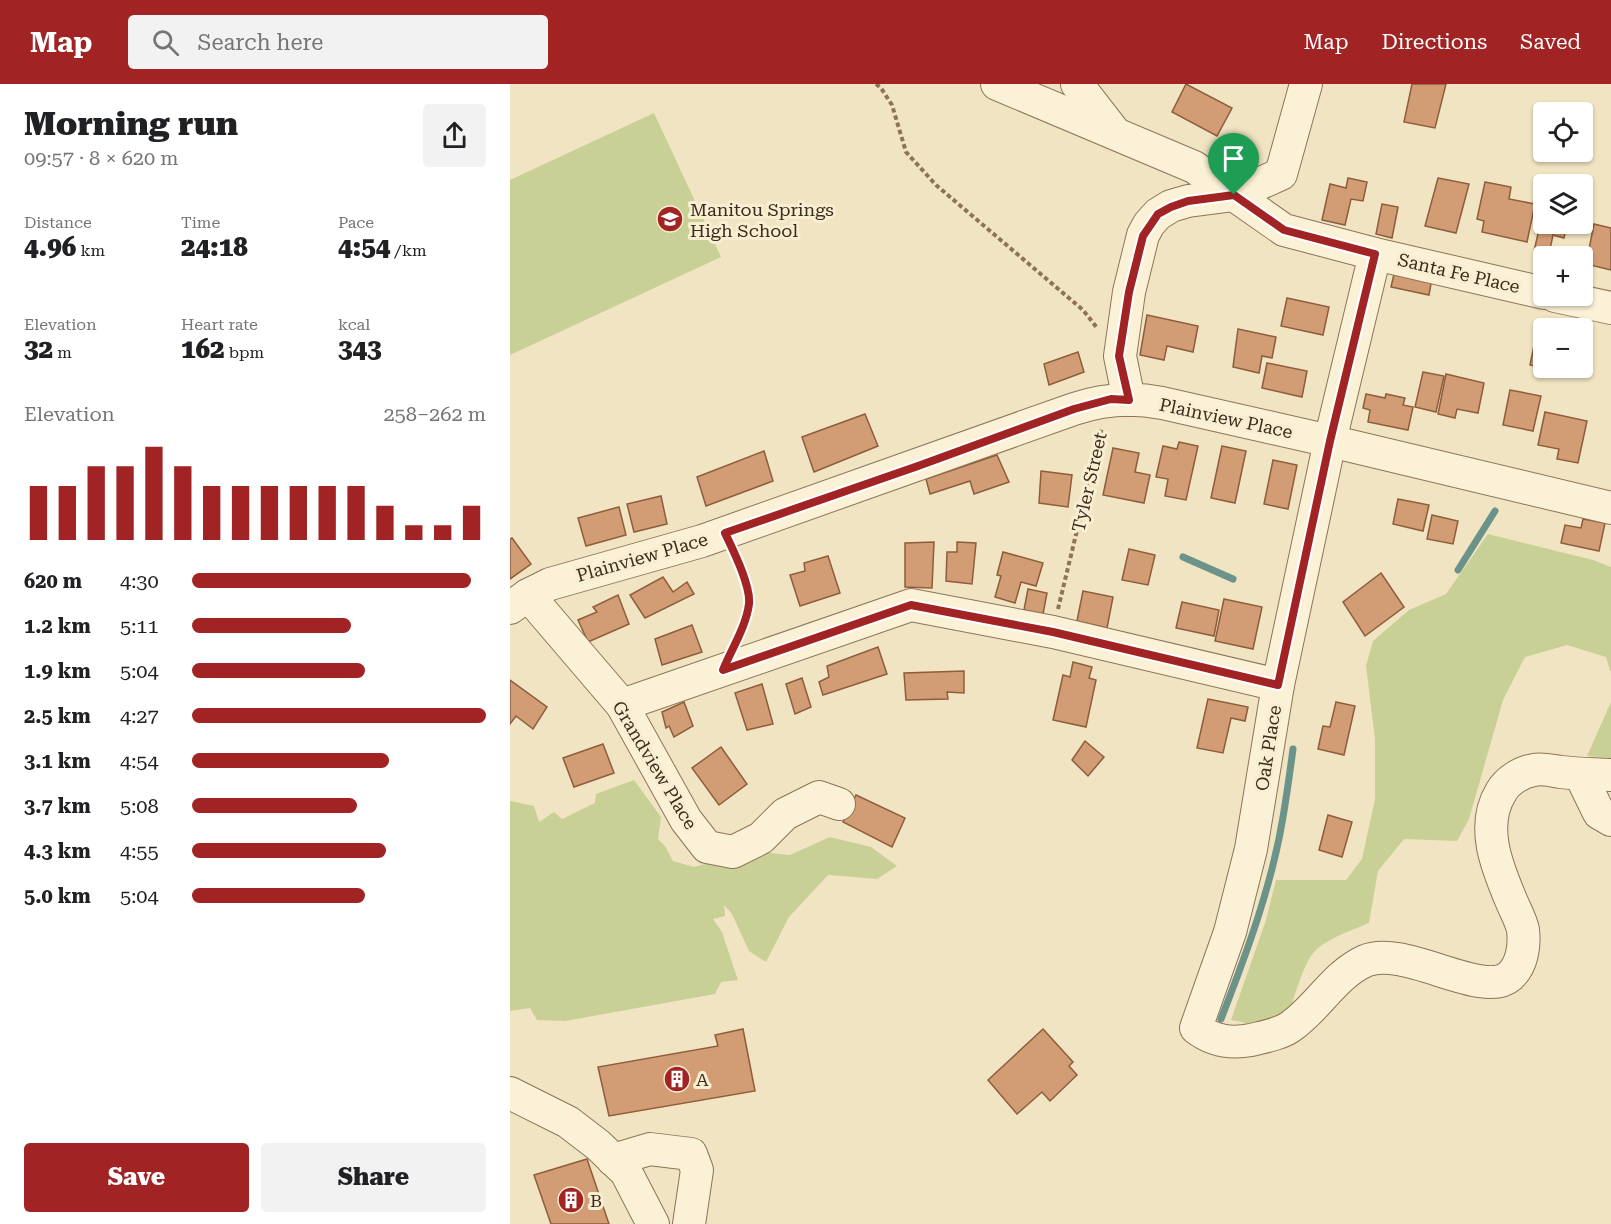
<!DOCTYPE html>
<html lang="en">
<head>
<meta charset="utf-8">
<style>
  body { margin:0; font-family:"Roboto Serif",serif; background:#f2f2f2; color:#202124; height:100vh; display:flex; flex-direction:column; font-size:22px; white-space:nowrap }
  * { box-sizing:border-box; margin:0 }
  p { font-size:20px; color:#757577 }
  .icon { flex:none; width:33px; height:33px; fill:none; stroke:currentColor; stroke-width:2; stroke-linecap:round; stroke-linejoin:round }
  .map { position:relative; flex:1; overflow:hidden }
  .sheet { display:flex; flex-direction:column; background:#fff; width:510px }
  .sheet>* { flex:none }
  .fabs { position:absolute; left:1023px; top:18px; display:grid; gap:12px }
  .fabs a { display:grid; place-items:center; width:60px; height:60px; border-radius:6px; background:#fff; box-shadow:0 2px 4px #0004; font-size:30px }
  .pin { position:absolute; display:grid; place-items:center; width:51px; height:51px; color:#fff; margin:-62px -26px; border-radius:50% 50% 50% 0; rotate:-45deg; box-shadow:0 0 6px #0007 }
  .pin .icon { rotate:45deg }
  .round { display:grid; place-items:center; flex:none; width:63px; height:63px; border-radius:6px; background:#f2f2f2 }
  .summary { display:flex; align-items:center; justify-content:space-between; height:102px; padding:0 24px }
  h1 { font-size:33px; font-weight:800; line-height:45px }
  .stats { display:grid; grid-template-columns:repeat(3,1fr); gap:9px; height:102px; padding:6px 24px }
  .stats div { display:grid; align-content:center }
  .stats b { font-size:26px; font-weight:800 }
  .stats small { font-size:16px; font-weight:400 }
  .stats p { font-size:16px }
  .chart { height:168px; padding:12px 24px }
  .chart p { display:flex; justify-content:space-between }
  .chart svg { width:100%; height:108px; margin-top:6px; stroke:#a12323; stroke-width:6 }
  .button { display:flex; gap:12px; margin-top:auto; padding:12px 24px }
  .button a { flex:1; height:69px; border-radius:6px; background:#a12323; color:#fff; font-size:24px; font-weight:800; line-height:69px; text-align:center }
  .button a+a { background:#f2f2f2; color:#202124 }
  ul { padding:0 24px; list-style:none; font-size:20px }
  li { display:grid; grid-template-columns:96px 72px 1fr; align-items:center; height:45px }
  li i { height:15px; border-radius:8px; background:#a12323 }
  header { display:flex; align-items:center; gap:36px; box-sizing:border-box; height:84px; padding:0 30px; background:#a12323; color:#fff }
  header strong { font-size:28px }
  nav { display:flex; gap:33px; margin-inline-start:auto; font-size:21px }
  .search { width:420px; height:54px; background:#f2f2f2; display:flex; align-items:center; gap:15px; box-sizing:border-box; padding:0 21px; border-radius:6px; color:#757577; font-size:22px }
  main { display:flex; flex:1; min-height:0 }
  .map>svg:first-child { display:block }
  .green { fill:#c9d095 }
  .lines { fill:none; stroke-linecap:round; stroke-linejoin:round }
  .stream { stroke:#6b9389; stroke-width:7 }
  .building { fill:#d29d75; stroke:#8e5d3b; stroke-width:1.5 }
  .minor-casing { stroke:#8d7458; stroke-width:34 }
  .path { stroke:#8d7458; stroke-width:4; stroke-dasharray:4.5 3; stroke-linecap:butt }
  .minor { stroke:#fbf1d6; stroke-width:32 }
  .route-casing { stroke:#fff; stroke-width:12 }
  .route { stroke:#a12323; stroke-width:8 }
  .labels { text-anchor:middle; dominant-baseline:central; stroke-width:6; stroke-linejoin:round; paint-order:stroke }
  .poi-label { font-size:18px; fill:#3c2c1d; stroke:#f8eed2; text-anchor:start }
  .street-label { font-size:18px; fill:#3c2c1d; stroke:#f8eed2 }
</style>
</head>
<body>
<header>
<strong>Map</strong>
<div class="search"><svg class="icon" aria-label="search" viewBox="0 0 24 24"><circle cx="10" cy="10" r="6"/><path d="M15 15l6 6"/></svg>Search here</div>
<nav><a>Map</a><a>Directions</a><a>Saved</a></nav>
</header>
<main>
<section class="sheet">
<div class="summary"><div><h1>Morning run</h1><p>09:57 · 8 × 620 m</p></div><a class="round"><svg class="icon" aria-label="share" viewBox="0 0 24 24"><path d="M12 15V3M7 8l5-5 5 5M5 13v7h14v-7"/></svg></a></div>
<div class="stats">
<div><p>Distance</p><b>4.96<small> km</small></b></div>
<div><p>Time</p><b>24:18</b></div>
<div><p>Pace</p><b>4:54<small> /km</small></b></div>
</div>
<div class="stats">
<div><p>Elevation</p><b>32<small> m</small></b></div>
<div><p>Heart rate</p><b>162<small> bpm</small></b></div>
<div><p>kcal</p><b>343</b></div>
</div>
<div class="chart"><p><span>Elevation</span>258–262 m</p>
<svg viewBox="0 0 160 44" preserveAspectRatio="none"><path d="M5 44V22M15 44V22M25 44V14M35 44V14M45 44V6M55 44V14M65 44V22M75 44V22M85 44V22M95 44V22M105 44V22M115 44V22M125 44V30M135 44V38M145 44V38M155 44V30"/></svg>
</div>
<ul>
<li><b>620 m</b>4:30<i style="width:95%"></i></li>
<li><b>1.2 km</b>5:11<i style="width:54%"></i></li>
<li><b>1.9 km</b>5:04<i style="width:59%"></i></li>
<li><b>2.5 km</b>4:27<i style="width:100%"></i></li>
<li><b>3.1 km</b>4:54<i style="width:67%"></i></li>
<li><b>3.7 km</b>5:08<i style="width:56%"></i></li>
<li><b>4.3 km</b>4:55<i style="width:66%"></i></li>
<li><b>5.0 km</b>5:04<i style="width:59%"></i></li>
</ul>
<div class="button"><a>Save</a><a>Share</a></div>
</section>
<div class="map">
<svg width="1101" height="1140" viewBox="0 0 1101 1140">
  <rect width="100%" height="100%" fill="#f1e4c2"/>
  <g class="green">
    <polygon points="144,29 211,173 0,271 0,96"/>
    <path d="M978 450 1083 476 1101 483V589L1096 573 1057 561 1015 573 993 616 959 735 947 757 894 755 868 787 859 839C842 846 816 855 804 868 794 878 782 920 777 935L742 940 721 936 756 836 766 796H836L852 775 865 715V655L856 582 863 557 899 526 936 510Z"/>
    <polygon points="1101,618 1101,674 1077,672"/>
    <polygon points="124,696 151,733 148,755 155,762 163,777 184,783 241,767 280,771 320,753 361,763 387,782 367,795 318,791 279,833 256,878 239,867 222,830 214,821 215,832 203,835 212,848 228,896 211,898 205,910 55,937 27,936 20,924 0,927 0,717 24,722 29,738 44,728 52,735 85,719 86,710"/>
  </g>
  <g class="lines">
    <g class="stream">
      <polyline points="673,473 723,495"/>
      <polyline points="948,486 985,427"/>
      <path d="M711 935C736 871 762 801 773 733 777 710 780 687 783 665"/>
    </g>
  </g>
  <g class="building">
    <polygon points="676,0 722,24 707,52 662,28"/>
    <polygon points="902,0 936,0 925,44 894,38"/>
    <polygon points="838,94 857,98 853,117 841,115 835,141 812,136 820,100 836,104"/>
    <polygon points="928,94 959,100 946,149 915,142"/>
    <polygon points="975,98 1001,103 999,115 1025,120 1017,158 972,148 974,137 967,135"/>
    <polygon points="872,120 888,123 882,154 866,150"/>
    <polygon points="1034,124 1034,140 1057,140 1054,154 1043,151 1039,170 1024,167"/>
    <polygon points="1084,140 1101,144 1101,186 1076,180"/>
    <polygon points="885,186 922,194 919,211 881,203"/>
    <polygon points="777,214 819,223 813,251 771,242"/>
    <polygon points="637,231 688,242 683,268 657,262 654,276 630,271"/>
    <polygon points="728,245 766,253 762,274 752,272 749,289 723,283"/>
    <polygon points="1025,257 1034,259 1034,284 1061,284 1060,289 1020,281"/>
    <polygon points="568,268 574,288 539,301 534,280"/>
    <polygon points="757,279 797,287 792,313 752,304"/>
    <polygon points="913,288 934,292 926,328 905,323"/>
    <polygon points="936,290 974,299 968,329 947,325 945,334 928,330"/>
    <polygon points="1000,306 1031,312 1023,347 993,341"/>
    <polygon points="856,310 875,314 876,310 895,314 893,321 903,323 898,346 858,338 860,326 853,324"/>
    <polygon points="1035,328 1077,337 1068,379 1047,375 1049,365 1028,361"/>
    <polygon points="355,330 368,362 304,388 292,353"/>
    <polygon points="669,358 688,362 676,416 655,412 658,395 646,393 653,362 667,365"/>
    <polygon points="712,362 736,367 725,419 701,414"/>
    <polygon points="603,364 629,369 625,388 640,391 634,419 593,411"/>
    <polygon points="254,367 263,397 196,422 187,393"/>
    <polygon points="487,371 499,398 464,410 460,397 420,410 416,395"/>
    <polygon points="763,376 787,381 778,425 754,420"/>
    <polygon points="531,387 562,391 558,423 529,419"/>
    <polygon points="151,412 157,440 124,448 117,420"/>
    <polygon points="888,415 919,421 913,447 883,440"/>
    <polygon points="109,423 116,451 76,462 68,434"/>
    <polygon points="922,431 948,437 943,460 917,455"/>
    <polygon points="1073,435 1095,439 1089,467 1051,459 1055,441 1071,444"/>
    <polygon points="2,454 21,480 0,495 0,455"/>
    <polygon points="424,458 422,504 395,503 395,459"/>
    <polygon points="447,458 466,459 462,500 436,497 437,468 447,468"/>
    <polygon points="619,465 645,471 638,501 612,496"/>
    <polygon points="493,468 533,479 526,502 511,498 505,519 485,513 491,492 487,491"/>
    <polygon points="318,472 330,509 290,522 280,491 295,487 294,479"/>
    <polygon points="871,489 894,523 855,552 833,518"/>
    <polygon points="153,493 163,508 177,498 184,510 135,534 120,511"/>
    <polygon points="518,505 537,509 533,530 514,526"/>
    <polygon points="573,507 603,513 597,544 567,537"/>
    <polygon points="108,511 119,540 78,558 68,536 87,528 83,523"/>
    <polygon points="714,515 752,523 743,565 705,557"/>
    <polygon points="672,518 709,526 704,552 666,544"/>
    <polygon points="182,541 192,568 152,581 145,555"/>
    <polygon points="368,563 377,590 313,611 309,598 319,593 317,582"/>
    <polygon points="563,578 582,583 579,594 586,596 576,643 543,636 553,591 560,593"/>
    <polygon points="454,587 454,609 437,608 438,615 396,616 394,589"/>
    <polygon points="292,594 301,623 285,630 276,600"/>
    <polygon points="0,596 37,623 23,645 6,632 0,640"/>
    <polygon points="252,600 263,640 237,646 225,609"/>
    <polygon points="698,615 738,623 735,637 721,634 713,669 687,664"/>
    <polygon points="174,618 183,642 164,653 159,642 156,644 152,628"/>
    <polygon points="826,618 845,622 834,671 808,665 813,642 820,643"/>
    <polygon points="575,657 594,673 578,692 562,676"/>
    <polygon points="93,660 104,689 64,703 53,674"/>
    <polygon points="211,663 237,700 209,721 182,684"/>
    <polygon points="346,711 395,734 382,763 333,738"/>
    <polygon points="818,731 842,738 832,773 809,766"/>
    <polygon points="233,945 245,1007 99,1032 88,983 208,962 205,951"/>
    <polygon points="533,945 563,978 559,982 567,991 540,1017 532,1008 507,1030 478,996"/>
    <polygon points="77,1075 99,1140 41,1140 24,1091"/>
  </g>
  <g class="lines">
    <defs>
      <g id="minor">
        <polyline points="487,0 684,83 774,146 865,170 1034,209"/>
        <polyline points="567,0 605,49"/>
        <path d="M865 170 820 357 768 601 741 765 720 848 686 944C703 957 720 960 741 956 753 953 770 950 780 943 807 925 824 891 855 877 894 860 973 916 1000 892 1012 881 1015 862 1013 846 1011 836 1005 826 1001 816 987 783 970 742 991 708 997 697 1011 688 1024 686 1032 684 1043 687 1051 688 1068 690 1084 690 1101 691"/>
        <polyline points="1045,212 1101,224"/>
        <polyline points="619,316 610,272 619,208 633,151 639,140 648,130 661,122 678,117 724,111 771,90 796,0"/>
        <polyline points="18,511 112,621 176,736 197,763 223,768 251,754 275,730 309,713 329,720"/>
        <path d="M0 524 18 511 40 500 192 457 564 325C594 315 621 313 652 319L820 357 1101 424"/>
        <polyline points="112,621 401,521 543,548 768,601"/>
        <polyline points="1070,690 1089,729 1101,736"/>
        <polyline points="0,1009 58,1038 88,1061 116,1088 143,1140"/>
        <polyline points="103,1076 140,1065 181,1070 187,1086 179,1140"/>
      </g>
    </defs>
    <use href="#minor" class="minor-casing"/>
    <g class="path">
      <polyline points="366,0 371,4 382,21 396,68 426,101 573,226 588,245"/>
      <polyline points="226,471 230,480 239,519 227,553"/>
      <polyline points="548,525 592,343"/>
    </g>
    <use href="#minor" class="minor"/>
  </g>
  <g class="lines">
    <defs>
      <path id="route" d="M724 111 774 146 865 170 820 357 768 601 543 548 401 521 213 586C221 566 236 543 239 520 241 502 223 466 215 449L408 382 564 325 601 315 619 316 609 272 619 208 633 152 648 130 661 123 678 117Z"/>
    </defs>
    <use href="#route" class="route-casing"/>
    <use href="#route" class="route"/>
  </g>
  <defs>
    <symbol id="school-disc" viewBox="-11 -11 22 22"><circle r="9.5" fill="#a12323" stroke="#f8eed2"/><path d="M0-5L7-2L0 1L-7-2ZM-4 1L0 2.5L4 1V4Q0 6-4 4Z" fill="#fff"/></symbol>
    <symbol id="building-disc" viewBox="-11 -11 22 22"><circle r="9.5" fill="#a12323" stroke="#f8eed2"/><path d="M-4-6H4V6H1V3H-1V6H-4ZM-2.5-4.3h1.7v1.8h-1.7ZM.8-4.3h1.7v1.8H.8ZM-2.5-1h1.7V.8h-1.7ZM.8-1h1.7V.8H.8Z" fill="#fff"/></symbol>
  </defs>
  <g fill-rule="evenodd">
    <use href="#school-disc" x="145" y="120" width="30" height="30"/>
    <use href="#building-disc" x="152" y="980" width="30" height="30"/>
    <use href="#building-disc" x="46" y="1101" width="30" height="30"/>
  </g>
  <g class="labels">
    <g class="poi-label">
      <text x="180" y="125">Manitou Springs<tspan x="180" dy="21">High School</tspan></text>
      <text x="186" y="995">A</text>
      <text x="80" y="1116">B</text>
    </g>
    <g class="street-label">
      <text transform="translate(949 189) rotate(13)">Santa Fe Place</text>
      <text transform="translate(716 334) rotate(12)">Plainview Place</text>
      <text transform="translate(579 398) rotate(-77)">Tyler Street</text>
      <text transform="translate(132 473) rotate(-16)">Plainview Place</text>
      <text transform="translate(758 664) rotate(-81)">Oak Place</text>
      <text transform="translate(145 681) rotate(59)">Grandview Place</text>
    </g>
  </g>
</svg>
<div class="fabs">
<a><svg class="icon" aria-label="locate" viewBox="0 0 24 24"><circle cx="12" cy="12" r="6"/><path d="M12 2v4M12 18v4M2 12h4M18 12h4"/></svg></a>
<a><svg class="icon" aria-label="layers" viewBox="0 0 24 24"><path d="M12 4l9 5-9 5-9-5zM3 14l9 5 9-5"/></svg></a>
<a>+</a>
<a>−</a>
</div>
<div class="pin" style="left:724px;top:111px;background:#1e9e55"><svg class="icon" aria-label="arrive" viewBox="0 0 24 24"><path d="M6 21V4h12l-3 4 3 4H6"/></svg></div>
</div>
</main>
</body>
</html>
